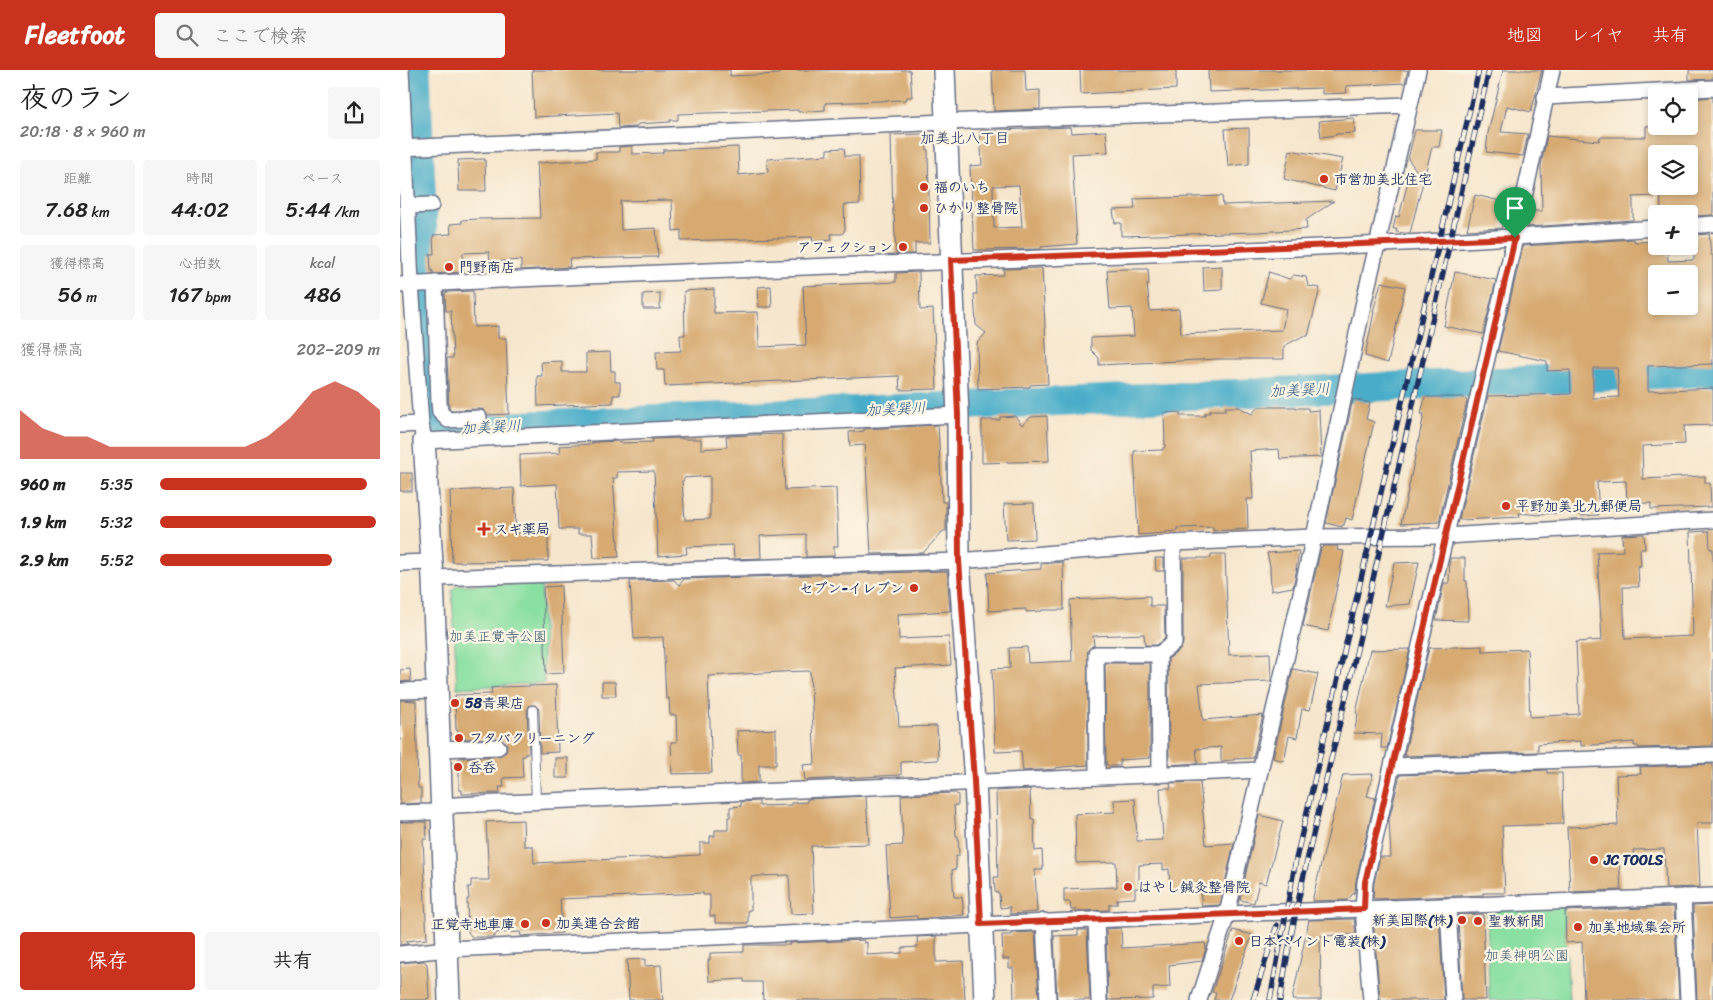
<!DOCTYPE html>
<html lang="ja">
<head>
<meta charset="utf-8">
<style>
  body { margin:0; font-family:Sriracha,"Klee One",sans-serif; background:#f6f6f6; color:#222; height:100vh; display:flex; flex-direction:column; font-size:19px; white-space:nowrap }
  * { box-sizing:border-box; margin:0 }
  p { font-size:16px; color:#767676 }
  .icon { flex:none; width:28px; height:28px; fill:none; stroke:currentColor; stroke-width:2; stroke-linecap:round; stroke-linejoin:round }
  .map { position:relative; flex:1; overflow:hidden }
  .drawer { display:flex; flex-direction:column; background:#fff; width:400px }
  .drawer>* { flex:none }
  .controls { position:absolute; left:1248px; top:15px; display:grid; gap:10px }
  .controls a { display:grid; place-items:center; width:50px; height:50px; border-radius:5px; background:#fff; box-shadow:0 2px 8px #0003; font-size:25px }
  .pin { position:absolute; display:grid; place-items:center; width:42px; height:42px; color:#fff; margin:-51px -21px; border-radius:50% 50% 50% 0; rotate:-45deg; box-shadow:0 0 5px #0007 }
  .pin .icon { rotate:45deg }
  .round { display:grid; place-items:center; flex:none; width:52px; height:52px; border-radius:5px; background:#f6f6f6 }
  .summary { display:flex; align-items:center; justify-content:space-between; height:85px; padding:0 20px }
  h1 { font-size:28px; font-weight:600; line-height:38px }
  .figures { display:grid; grid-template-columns:repeat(3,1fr); gap:8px; height:85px; padding:5px 20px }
  .figures div { display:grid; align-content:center; border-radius:5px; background:#f6f6f6; text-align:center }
  .figures b { font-size:21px; font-weight:600 }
  .figures small { font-size:14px; font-weight:400 }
  .figures p { font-size:14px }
  .chart { height:140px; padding:10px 20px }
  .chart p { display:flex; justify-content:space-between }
  .chart svg { width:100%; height:90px; margin-top:5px; fill:#c8321e; opacity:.7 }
  .cta { display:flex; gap:10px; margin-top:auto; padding:10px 20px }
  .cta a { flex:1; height:58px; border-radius:5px; background:#c8321e; color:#fff; font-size:20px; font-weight:600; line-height:58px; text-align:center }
  .cta a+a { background:#f6f6f6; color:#222 }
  ul { padding:0 20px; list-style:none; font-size:16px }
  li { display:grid; grid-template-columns:80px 60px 1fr; align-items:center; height:38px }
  li i { height:12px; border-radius:6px; background:#c8321e }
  header { display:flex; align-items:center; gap:30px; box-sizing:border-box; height:70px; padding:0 25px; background:#c8321e; color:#fff }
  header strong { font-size:24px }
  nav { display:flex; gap:28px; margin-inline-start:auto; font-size:18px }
  .search { width:350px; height:45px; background:#f6f6f6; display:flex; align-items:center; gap:12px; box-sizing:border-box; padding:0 18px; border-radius:5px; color:#767676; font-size:19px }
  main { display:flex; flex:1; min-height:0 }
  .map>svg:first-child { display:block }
  .green { fill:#8ae0a3; stroke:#528880 }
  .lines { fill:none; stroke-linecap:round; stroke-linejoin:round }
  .river { stroke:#49adc9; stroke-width:29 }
  .building { fill:#d7aa72; fill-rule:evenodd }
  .lane-casing { stroke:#686f85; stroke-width:10 }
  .street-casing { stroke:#686f85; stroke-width:18 }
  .secondary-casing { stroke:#686f85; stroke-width:24 }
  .lane { stroke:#fff; stroke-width:8 }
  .street { stroke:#fff; stroke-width:15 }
  .secondary { stroke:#fff; stroke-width:21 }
  .rail-casing { stroke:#1b2f5e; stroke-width:5.5 }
  .rail { stroke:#fcf5e5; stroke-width:4; stroke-dasharray:11; stroke-linecap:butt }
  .route-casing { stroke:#fff; stroke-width:10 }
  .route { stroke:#c8321e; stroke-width:6 }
  .poi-dot { fill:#c8321e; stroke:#fcf5e5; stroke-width:2 }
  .labels { text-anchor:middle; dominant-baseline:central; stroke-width:4.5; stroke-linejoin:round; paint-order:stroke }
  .poi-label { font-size:14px; font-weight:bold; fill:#1b2f5e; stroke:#fcf5e5; text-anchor:start }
  .park-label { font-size:14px; fill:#375b6f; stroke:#fcf5e5 }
  .neighbourhood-label { font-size:15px; fill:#1b2f5e; stroke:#fcf5e5 }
  .water-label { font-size:15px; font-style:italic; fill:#2b5b83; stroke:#fcf5e5 }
</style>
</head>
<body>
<header>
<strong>Fleetfoot</strong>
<div class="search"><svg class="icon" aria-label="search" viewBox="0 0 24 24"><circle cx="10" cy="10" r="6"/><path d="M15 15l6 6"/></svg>ここで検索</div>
<nav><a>地図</a><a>レイヤ</a><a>共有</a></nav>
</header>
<main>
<section class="drawer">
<div class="summary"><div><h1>夜のラン</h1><p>20:18 · 8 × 960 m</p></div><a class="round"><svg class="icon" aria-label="share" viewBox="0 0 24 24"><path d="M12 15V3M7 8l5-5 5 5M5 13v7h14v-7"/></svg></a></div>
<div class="figures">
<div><p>距離</p><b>7.68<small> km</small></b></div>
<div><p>時間</p><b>44:02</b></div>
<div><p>ペース</p><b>5:44<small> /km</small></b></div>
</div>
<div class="figures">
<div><p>獲得標高</p><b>56<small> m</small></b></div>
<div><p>心拍数</p><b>167<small> bpm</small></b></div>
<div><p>kcal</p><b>486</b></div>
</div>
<div class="chart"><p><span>獲得標高</span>202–209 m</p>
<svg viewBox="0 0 160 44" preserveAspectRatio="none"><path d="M0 44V20L10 29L20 33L30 33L40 38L50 38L60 38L70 38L80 38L90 38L100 38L110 33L120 24L130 11L140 6L150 11L160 20V44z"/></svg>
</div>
<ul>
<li><b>960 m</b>5:35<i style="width:94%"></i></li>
<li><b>1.9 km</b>5:32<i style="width:98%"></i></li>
<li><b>2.9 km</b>5:52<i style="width:78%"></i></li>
</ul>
<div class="cta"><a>保存</a><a>共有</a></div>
</section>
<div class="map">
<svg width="1313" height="930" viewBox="0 0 1313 930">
  <rect width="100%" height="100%" fill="#fcf5e5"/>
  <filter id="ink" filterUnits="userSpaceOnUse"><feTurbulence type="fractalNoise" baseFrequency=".02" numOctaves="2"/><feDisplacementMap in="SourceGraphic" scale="10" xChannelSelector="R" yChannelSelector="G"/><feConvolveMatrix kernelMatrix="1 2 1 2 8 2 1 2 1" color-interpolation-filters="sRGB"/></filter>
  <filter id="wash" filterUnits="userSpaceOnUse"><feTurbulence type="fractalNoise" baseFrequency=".0096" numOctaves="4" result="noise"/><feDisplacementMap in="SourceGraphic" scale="20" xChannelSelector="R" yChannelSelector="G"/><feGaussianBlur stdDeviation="1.12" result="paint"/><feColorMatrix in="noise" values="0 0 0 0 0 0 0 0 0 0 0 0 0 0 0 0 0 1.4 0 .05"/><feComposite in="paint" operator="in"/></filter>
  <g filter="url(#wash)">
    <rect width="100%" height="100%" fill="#f6e6cd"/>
    <g class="green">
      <polygon points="141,513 144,613 57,618 52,520 57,515"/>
      <polygon points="1164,836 1169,930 1089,930 1087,839"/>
    </g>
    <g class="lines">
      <polyline class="river" points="16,0 31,349 43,359 1313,302"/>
    </g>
    <g id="blocks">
      <g class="building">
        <polygon points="132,0 330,0 330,6 380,4 380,0 510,0 512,27 507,27 506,30 425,33 425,40 398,42 398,40 278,44 278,50 270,50 270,52 238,54 236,57 218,58 217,43 134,47"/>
        <polygon points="592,0 625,0 626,21 640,20 640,39 594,41"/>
        <polygon points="680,0 776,0 776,19 681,24"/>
        <polygon points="808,0 1008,0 1005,13 946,16 947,23 922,24 922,18 809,22"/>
        <polygon points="1103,0 1142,0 1131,42 1107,36 1101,62 1128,64 1123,86 1086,82 1088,63"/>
        <polygon points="1289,0 1313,0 1313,9 1289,10"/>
        <polygon points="1313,27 1313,145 1295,146 1295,144 1261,144 1260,116 1294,116 1292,84 1255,84 1257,126 1233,127 1233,150 1128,157 1130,141 1142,141 1141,96 1147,66 1199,71 1200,67 1246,67 1246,56 1291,56 1290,29"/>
        <polygon points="954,48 955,63 936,64 936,65 921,67 919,51"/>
        <path d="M670 57 671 63 706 61 708 82 672 84 677 174 641 177V179L574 180 570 96 582 95 580 61ZM619 115 622 157 594 158 593 116Z"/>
        <polygon points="849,58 849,94 828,96 825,59"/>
        <polygon points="1015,60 1042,60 1039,77 1032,77 1010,163 1004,163 996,162 997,159 993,159 996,146 999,147 1008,111 1023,109 1008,89"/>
        <polygon points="522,64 526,67 527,80 528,80 530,173 515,173 515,184 496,184 494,145 493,145 491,65"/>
        <polygon points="232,76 232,84 263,83 263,80 338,77 339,105 368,102 367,89 427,85 427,79 444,78 445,86 459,86 460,134 444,135 445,160 442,164 431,164 432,170 413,172 412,167 281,171 281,160 273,161 272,130 220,131 221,160 256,158 258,187 169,189 170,197 121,200 121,190 90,192 89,182 63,183 63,202 33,204 33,201 31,201 30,184 34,184 33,165 51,164 50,154 62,153 62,150 78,149 140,148 137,93 196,89 196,82 219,82 219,77"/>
        <polygon points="890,80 943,89 935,121 884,109"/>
        <polygon points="85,89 86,121 59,121 58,90"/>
        <polygon points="1075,125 1113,134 1111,142 1102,142 1102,158 1067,160"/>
        <polygon points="822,126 823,135 934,131 906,150 907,159 858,162 721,166 721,153 715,153 713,140 735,139 734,129"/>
        <path d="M1309 164 1311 185H1313V294L1248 296V321L1313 318V355L1284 356 1285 374 1242 376 1243 409 1305 406V413H1310L1311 437 1251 439V433L1227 434 1226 411 1197 412 1199 445 1181 446 1177 442 1140 444V445L1119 443 1120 447 1061 450 1059 449 1088 326 1171 324 1170 300 1147 301V291L1098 281 1123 176 1234 169V171L1237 172 1256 171V176H1267L1268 191 1294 190V169H1296V165ZM1256 204H1289V236H1256ZM1193 298H1217L1219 327 1193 328Z"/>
        <polygon points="822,196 822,220 804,221 803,197"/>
        <polygon points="642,198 648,314 630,315 630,317 578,319 577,273 586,263 576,255 574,224 577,224 576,206 604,205 603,199"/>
        <polygon points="724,199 748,199 749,214 747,214 750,241 779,239 781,264 882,260 886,239 861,233 869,202 889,209 894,205 906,207 908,216 920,218 908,266 903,266 884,276 884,289 818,289 699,295 699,288 691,280 691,268 734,266 732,238 710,239 707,200"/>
        <polygon points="519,202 520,240 533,239 537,319 500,320 499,306 265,316 264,300 257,300 256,282 281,281 280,265 285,265 284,221 314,219 314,243 358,242 359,277 406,275 403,216 496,212 496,203"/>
        <polygon points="1055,202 1096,210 1083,264 1044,256"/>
        <polygon points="981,212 1005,217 988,293 965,286 974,242 973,242"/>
        <polygon points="371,216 372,237 359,237 358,217"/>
        <polygon points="73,221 74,257 98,256 98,268 106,268 109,344 88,345 84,340 79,339 52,340 49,338 47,288 53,288 51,241 46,241 45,224 47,222"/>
        <polygon points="260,223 260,239 243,239 243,224"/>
        <polygon points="210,282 211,301 215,301 215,312 220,312 220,325 213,325 213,333 138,336 137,306 142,306 141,292 162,291 162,302 186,302 186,283"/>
        <polygon points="1025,327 1063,327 1067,331 1039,452 1001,454 1024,344 1021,344"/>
        <polygon points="953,329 970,333 966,349 974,352 952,450 946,448 944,455 942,455 942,457 926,453"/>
        <polygon points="825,337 839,337 852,344 858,337 896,337 896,338 908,338 908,341 919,340 921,387 880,389 879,379 850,381 853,429 847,429 848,459 813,461 813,457 777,458 777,461 766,462 766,463 738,465 734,381 763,380 763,378 765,377 764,343 780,342 780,346 805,346 805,343 810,343 810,340 826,340"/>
        <polygon points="615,346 622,355 631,347 647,346 649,391 582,393 582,350 600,350 600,347"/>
        <polygon points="538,355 542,430 542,432 546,432 546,461 543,461 523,483 471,484 465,375 450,376 449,362 464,361 464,359"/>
        <path d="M382 364 385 420 436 418 438 476H434V486L406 487V464L360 466 361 488 334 489 333 475 286 477 287 484 258 486 254 401 217 402V408H213L219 487 194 488 192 464H178V459H159L157 414 121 416 120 385 160 383 159 376 191 374V373L198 372 219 371V373L253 372 252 369 282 368V369H301V379L327 377 326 366ZM310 406V449L285 450 282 411 284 410V408Z"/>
        <rect x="0" y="403" width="12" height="18"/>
        <polygon points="114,418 116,463 148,463 148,491 52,492 50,421"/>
        <polygon points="634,433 635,469 606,470 604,434"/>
        <polygon points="1309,461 1310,479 1313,479 1313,676 1239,678 1238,676 1234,676 1234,672 1181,676 1181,671 1138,674 1138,682 1004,686 1029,578 1082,576 1082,581 1127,579 1130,647 1179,644 1176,572 1202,570 1197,482 1223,481 1222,465 1244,464 1245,479 1240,479 1241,496 1238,496 1239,517 1223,517 1225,569 1293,566 1290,462"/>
        <polygon points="924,476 938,476 937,480 944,481 928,561 903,556 921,479"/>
        <polygon points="899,481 896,500 897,498 893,517 870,521 871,520 870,496 867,483"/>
        <polygon points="811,484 825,484 829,585 870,583 871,610 871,611 799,614 803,650 863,645 853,688 834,689 834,690 821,691 821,677 796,679 798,693 769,695 768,589 780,580 783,573 783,488 811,488"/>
        <polygon points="755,488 764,488 764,501 756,501"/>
        <polygon points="1050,488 1065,488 1065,511 1067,511 1068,551 1036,550 1044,513 1049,513"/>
        <polygon points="663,492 664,540 642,540 642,541 626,542 626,539 589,541 587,503 641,499 641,494"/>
        <polygon points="1019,492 1010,534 985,536 994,493"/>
        <polygon points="547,501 550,541 498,544 499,569 549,567 551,595 495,598 499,657 537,656 538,690 501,692 501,705 405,710 403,695 415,694 410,601 380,602 308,606 312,703 272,704 271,672 277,672 276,645 270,645 269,628 266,628 263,567 234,569 230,511 274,510 279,515 284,509"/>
        <polygon points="161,516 164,603 146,604 143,517"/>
        <polygon points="750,526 750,536 764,536 765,568 756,575 745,575 744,564 693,566 694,575 688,580 688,695 663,697 656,698 656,699 623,701 621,681 595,682 592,599 610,598 609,578 627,577 628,593 672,591 670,530"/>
        <polygon points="1010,579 987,678 981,678 982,664 954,663 958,644 956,643 970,580"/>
        <polygon points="705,593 750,593 750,688 720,690 720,696 709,696 706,694"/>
        <polygon points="10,599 11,611 0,612 0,600"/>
        <polygon points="893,599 918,604 910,640 902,639 897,668 889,666 884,691 873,688"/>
        <polygon points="202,612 215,612 216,626 202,626"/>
        <polygon points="156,615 158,682 140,683 139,639 135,635 130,635 127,640 129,683 125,683 125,686 122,686 123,707 103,708 104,717 99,717 100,723 62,724 62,720 59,720 59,688 99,686 106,682 107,676 106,672 98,668 58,669 58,660 56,660 55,625 92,624 91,618 101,617"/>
        <polygon points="0,630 16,631 18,718 21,718 21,733 0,734"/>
        <polygon points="376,659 376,695 359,695 359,712 341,713 341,685 338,685 337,661"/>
        <rect x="155" y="688" width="13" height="20"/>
        <polygon points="1313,694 1313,753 1297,753 1300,817 1266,818 1264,779 1233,780 1234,786 1219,787 1221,820 1170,822 1167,757 1218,755 1216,705 1241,704 1240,697"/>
        <polygon points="1147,700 1147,703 1162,703 1163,754 1102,756 1105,823 1083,823 1083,825 975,829 973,827 974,813 980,787 991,787 989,750 1000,705"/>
        <polygon points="973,704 967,726 975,728 956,810 955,822 947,830 912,831 943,705"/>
        <polygon points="800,712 806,775 834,773 820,835 802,836 800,821 770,821 769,799 763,800 763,794 739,795 739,818 735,818 735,828 717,829 717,834 709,834 709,840 677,841 677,840 671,840 670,832 664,832 664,819 717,817 716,792 676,793 675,744 715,742 714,730 735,729 737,771 763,770 760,718 771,718 770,713"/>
        <polygon points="630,719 631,749 634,749 635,781 642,780 643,800 635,800 637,842 610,844 610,837 600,838 599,823 595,822 594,807 598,807 596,721"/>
        <polygon points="555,723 558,725 558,735 554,735 556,766 558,766 559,786 556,786 556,799 552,800 554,827 562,827 564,845 517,849 517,846 490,848 486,776 503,775 501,725"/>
        <polygon points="466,726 469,774 411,776 414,843 391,844 389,805 359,806 351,807 351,840 348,840 348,853 315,853 315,846 310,846 310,825 303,825 303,823 160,829 162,863 121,866 120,862 95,863 95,867 72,867 68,862 67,829 69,829 68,817 71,817 71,810 89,810 86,752 123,750 124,776 133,776 134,793 300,785 300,773 310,773 310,766 315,766 315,760 328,760 328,747 330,747 330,737 341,736 341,732 359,731 359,736 391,735 391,733 407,732 407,729"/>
        <polygon points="859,745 883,751 866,814 859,812 854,833 840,830"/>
        <polygon points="0,752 26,752 27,769 23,769 25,811 24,811 27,869 5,871 8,874 0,875"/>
        <polygon points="1313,835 1313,930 1297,930 1293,836"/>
        <polygon points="1274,837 1279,930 1184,930 1182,872 1166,873 1165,841"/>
        <polygon points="1083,844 1086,930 1062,930 1058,845"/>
        <polygon points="1039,846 1044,930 980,930 973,848"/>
        <polygon points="954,849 956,864 920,866 921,930 892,930 909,850"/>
        <polygon points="721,858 722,878 805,873 806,878 802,891 769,895 770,917 753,918 753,929 708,930 706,859"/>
        <polygon points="678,860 687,860 690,930 657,930 654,866 678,865"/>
        <polygon points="833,860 852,865 829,930 814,930 816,923 812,922"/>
        <polygon points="635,862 639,930 614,930 613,898 609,898 609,889 603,889 602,865 611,865 611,863"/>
        <polygon points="536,866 536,892 563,891 565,930 363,930 362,912 344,912 344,909 309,911 308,890 310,890 310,883 344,882 344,875 390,875 389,873 464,870 464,873 467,872 467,885 502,883 502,878 518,877 517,867"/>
        <polygon points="245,889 245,896 261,895 263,930 229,930 227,890"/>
        <polygon points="24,891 27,894 29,928 26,929 26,930 0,930 0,893"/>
      </g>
    </g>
  </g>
  <g filter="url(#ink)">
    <use href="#blocks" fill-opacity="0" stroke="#686f85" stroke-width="1"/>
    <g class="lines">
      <defs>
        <polyline id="lane" points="133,640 136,731"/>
        <g id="street">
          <polyline points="1,0 11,214 21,354 24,371 558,345"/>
          <polyline points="1145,27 1313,18"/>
          <polyline points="0,78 545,52 1009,35"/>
          <polyline points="8,136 31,135"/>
          <polyline points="1289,156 1313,154"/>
          <polyline points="35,213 39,332 40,342 48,350 79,348"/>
          <path d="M0 215C419 192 838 187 1256 158"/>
          <polyline points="0,355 21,354"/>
          <polyline points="0,493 31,492"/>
          <polyline points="33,508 559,491 773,473 914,467 1046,466 1313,450"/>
          <polyline points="759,584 760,704"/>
          <polyline points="0,621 36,620"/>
          <polyline points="39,679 98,677"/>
          <polyline points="993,696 1313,685"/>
          <polyline points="697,707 696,584 759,584 774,573 773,473"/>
          <polyline points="0,743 32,742 55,735 860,700"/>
          <polyline points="1283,827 1288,930"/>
          <polyline points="1048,836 1053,930"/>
          <polyline points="696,849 699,930"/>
          <polyline points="644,851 648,930"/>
          <polyline points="0,884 47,879 827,844 1313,826"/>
          <polyline points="799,930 827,844 914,467 964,231 1018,0"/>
          <polyline points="971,930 963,839 965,812 1115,168 1152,0"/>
        </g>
        <g id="secondary">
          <polyline points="544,0 558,345 559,491 575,711 585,930"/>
          <polyline points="24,371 33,508 49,930"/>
        </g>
      </defs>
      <use href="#lane" class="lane-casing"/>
      <use href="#street" class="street-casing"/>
      <use href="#secondary" class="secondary-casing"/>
      <use href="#lane" class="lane"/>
      <use href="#street" class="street"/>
      <use href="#secondary" class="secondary"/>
      <defs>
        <g id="rail">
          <polyline points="853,930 877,855"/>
          <polyline points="870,930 896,789 1079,0"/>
          <path d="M880 930C898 812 931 696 957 579 1002 386 1045 193 1089 0"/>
        </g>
      </defs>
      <use href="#rail" class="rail-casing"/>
      <use href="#rail" class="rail"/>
    </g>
  </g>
  <g class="lines" filter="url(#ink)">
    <defs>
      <polygon id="route" points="1115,168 965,812 964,839 581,854 574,711 559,490 558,345 551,190"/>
    </defs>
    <use href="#route" class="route-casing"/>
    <use href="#route" class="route"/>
  </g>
  <g class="poi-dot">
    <circle cx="924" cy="109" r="5"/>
    <circle cx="524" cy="117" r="5"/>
    <circle cx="524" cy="138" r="5"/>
    <circle cx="503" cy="177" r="5"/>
    <circle cx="49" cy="197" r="5"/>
    <circle cx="1106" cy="436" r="5"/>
    <path d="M81.5 451.5h5v5h5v5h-5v5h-5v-5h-5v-5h5z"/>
    <circle cx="514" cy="518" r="5"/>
    <circle cx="55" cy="633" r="5"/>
    <circle cx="59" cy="668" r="5"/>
    <circle cx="58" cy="697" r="5"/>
    <circle cx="1194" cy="790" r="5"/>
    <circle cx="728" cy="817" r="5"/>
    <circle cx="1062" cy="850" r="5"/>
    <circle cx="1078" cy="851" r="5"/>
    <circle cx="146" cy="853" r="5"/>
    <circle cx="125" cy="854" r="5"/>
    <circle cx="1178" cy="857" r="5"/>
    <circle cx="839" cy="871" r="5"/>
  </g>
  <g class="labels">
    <g class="poi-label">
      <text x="934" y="109">市営加美北住宅</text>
      <text x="534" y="117">福のいち</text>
      <text x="534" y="138">ひかり整骨院</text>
      <text x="493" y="177" text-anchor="end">アフェクション</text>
      <text x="59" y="197">門野商店</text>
      <text x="1116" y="436">平野加美北九郵便局</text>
      <text x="94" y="459">スギ薬局</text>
      <text x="504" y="518" text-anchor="end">セブン-イレブン</text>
      <text x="65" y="633">58青果店</text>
      <text x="69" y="668">フタバクリーニング</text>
      <text x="68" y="697">呑呑</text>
      <text x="1204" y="790">JC TOOLS</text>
      <text x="738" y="817">はやし鍼灸整骨院</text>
      <text x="1052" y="850" text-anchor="end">新美国際(株)</text>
      <text x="1088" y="851">聖教新聞</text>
      <text x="156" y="853">加美連合会館</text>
      <text x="115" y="854" text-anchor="end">正覚寺地車庫</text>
      <text x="1188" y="857">加美地域集会所</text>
      <text x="849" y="871">日本ペイント電装(株)</text>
    </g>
    <g class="park-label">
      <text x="98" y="566">加美正覚寺公園</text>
      <text x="1127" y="885">加美神明公園</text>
    </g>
    <g class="neighbourhood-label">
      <text x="565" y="68">加美北八丁目</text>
    </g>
    <g class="water-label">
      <text transform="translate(900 320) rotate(-3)">加美巽川</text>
      <text transform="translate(496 339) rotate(-3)">加美巽川</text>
      <text transform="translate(91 357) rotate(-3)">加美巽川</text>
    </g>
  </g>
</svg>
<div class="controls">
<a><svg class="icon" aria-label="locate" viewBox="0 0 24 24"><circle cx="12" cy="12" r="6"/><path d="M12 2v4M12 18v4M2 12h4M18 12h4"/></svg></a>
<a><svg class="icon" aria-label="layers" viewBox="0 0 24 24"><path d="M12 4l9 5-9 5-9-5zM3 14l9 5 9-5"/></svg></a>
<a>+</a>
<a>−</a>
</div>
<div class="pin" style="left:1115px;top:168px;background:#1e9e55"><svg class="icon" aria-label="arrive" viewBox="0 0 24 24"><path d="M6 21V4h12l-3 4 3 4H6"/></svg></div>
</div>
</main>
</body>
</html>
